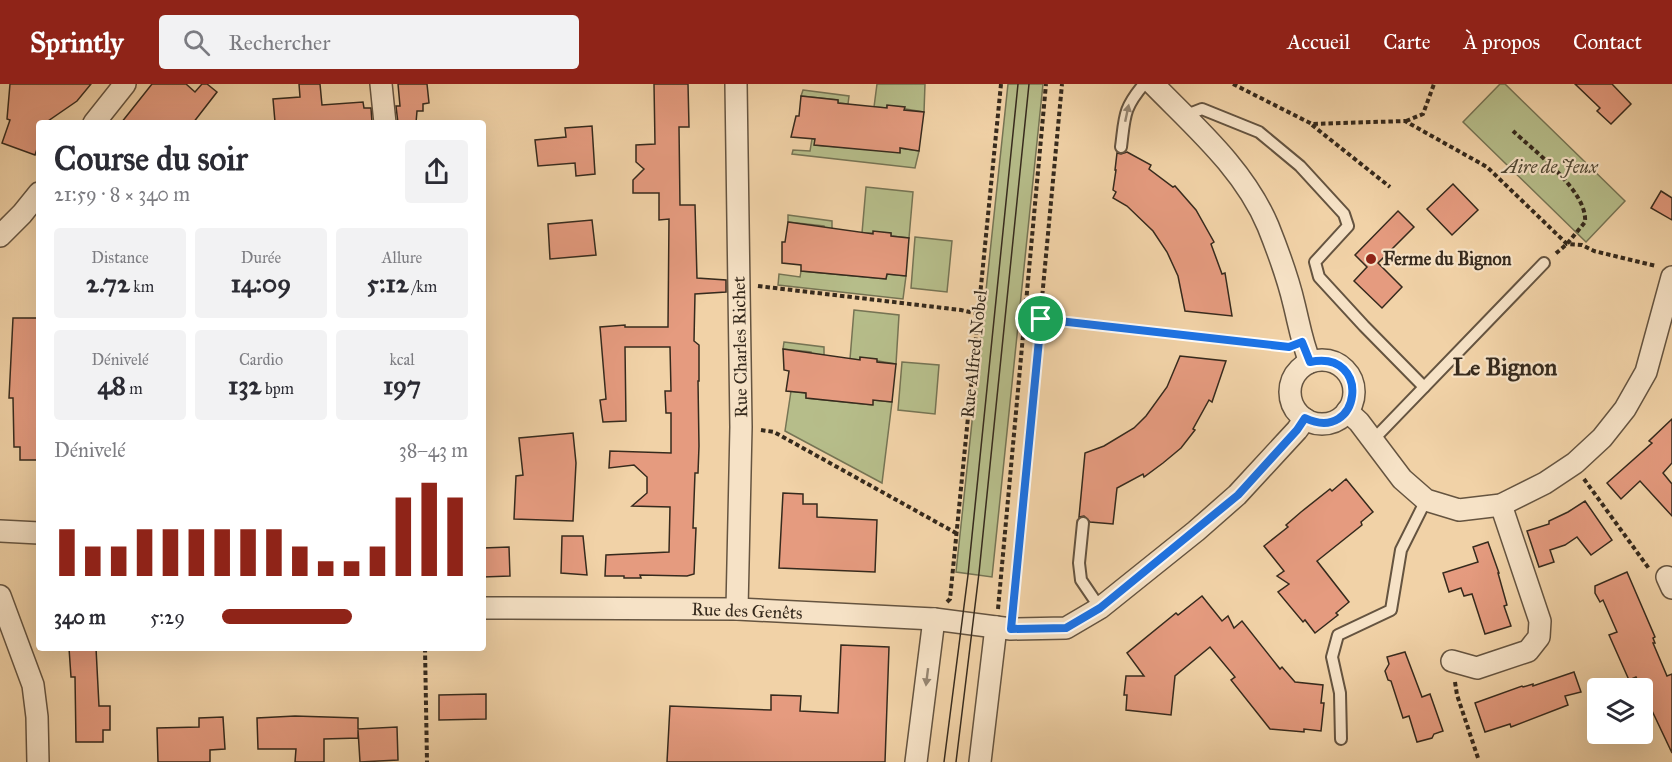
<!DOCTYPE html>
<html lang="fr">
<head>
<meta charset="utf-8">
<style>
  body { margin:0; font-family:"IM FELL Great Primer",serif; background:#f2f2f3; color:#2b2b33; height:100vh; display:flex; flex-direction:column; font-size:22px; white-space:nowrap }
  * { box-sizing:border-box; margin:0 }
  p { font-size:20px; color:#7c7c81 }
  .icon { flex:none; width:33px; height:33px; fill:none; stroke:currentColor; stroke-width:2; stroke-linecap:round; stroke-linejoin:round }
  .map { position:relative; flex:1; overflow:hidden }
  .side { position:absolute; left:36px; top:36px; width:450px; height:531px; display:flex; flex-direction:column; background:#fff; border-radius:6px; box-shadow:0 6px 24px #0002 }
  .side>* { flex:none }
  .fabs { position:absolute; left:1587px; top:594px; display:grid; gap:12px }
  .fabs a { display:grid; place-items:center; width:66px; height:66px; border-radius:6px; background:#fff; box-shadow:0 6px 24px #0002; font-size:30px }
  .pin { position:absolute; display:grid; place-items:center; width:51px; height:51px; color:#fff; margin:-26px; border:3px solid #fff; border-radius:50%; box-shadow:0 2px 6px #0007 }
  .round { display:grid; place-items:center; flex:none; width:63px; height:63px; border-radius:6px; background:#f2f2f3 }
  .head { display:flex; align-items:center; justify-content:space-between; height:102px; padding:0 18px }
  h1 { font-size:33px; font-weight:800; line-height:45px }
  .metrics { display:grid; grid-template-columns:repeat(3,1fr); gap:9px; height:102px; padding:6px 18px }
  .metrics div { display:grid; align-content:center; border-radius:6px; background:#f2f2f3; text-align:center }
  .metrics b { font-size:26px; font-weight:800 }
  .metrics small { font-size:16px; font-weight:400 }
  .metrics p { font-size:16px }
  .chart { height:168px; padding:12px 18px }
  .chart p { display:flex; justify-content:space-between }
  .chart svg { width:100%; height:108px; margin-top:6px; stroke:#8f2418; stroke-width:6 }
  ul { padding:0 18px; list-style:none; font-size:20px }
  li { display:grid; grid-template-columns:96px 72px 1fr; align-items:center; height:45px }
  li i { height:15px; border-radius:8px; background:#8f2418 }
  header { display:flex; align-items:center; gap:36px; box-sizing:border-box; height:84px; padding:0 30px; background:#8f2418; color:#fff }
  header strong { font-size:28px }
  nav { display:flex; gap:33px; margin-inline-start:auto; font-size:21px }
  .search { width:420px; height:54px; background:#f2f2f3; display:flex; align-items:center; gap:15px; box-sizing:border-box; padding:0 21px; border-radius:6px; color:#7c7c81; font-size:22px }
  .map>svg:first-child { display:block }
  .green { fill:#b6bd8a; stroke:#767454; stroke-width:1.5 }
  .building { fill:#e59b7f; stroke:#362a1d; stroke-width:1.5 }
  .lines { fill:none; stroke-linecap:round; stroke-linejoin:round }
  .lane-casing { stroke:#655440; stroke-width:14 }
  .street-casing { stroke:#655440; stroke-width:24 }
  .path { stroke:#362a1d; stroke-width:4; stroke-dasharray:4.5 3; stroke-linecap:butt }
  .lane { stroke:#f6e2c6; stroke-width:10 }
  .street { stroke:#f6e2c6; stroke-width:21 }
  .tram { stroke:#362a1d; stroke-width:1.5 }
  .oneway { fill:#968672 }
  .route-casing { stroke:#fff; stroke-width:12 }
  .route { stroke:#1a73e8; stroke-width:8 }
  .poi-dot { fill:#8f2418; stroke:#f6e2c6; stroke-width:2 }
  .labels { text-anchor:middle; dominant-baseline:central; stroke-width:4.5; stroke-linejoin:round; paint-order:stroke }
  .park-label { font-size:18px; font-style:italic; fill:#504733; stroke:#f6e2c6 }
  .poi-label { font-size:18px; font-weight:bold; fill:#362a1d; stroke:#f6e2c6; text-anchor:start }
  .street-label { font-size:18px; fill:#362a1d; stroke:#f6e2c6 }
  .district-label { font-size:24px; font-weight:bold; fill:#362a1d; stroke:#f6e2c6 }
</style>
</head>
<body>
<header>
<strong>Sprintly</strong>
<div class="search"><svg class="icon" aria-label="search" viewBox="0 0 24 24"><circle cx="10" cy="10" r="6"/><path d="M15 15l6 6"/></svg>Rechercher</div>
<nav><a>Accueil</a><a>Carte</a><a>À propos</a><a>Contact</a></nav>
</header>
<div class="map">
<svg width="1672" height="678" viewBox="0 0 1672 678">
  <rect width="100%" height="100%" fill="#f1d2a7"/>
  <filter id="stains"><feTurbulence type="fractalNoise" baseFrequency=".00333" numOctaves="4"/><feColorMatrix values="0 0 0 0 .2 0 0 0 0 .09 0 0 0 0 .02 0 0 0 .5 -.17"/></filter>
  <radialGradient id="worn" r=".72"><stop offset=".6" stop-color="#630" stop-opacity="0"/><stop offset="1" stop-color="#630" stop-opacity=".3"/></radialGradient>
  <g class="green">
    <polygon points="877,0 925,0 924,28 887,22 887,24 874,23"/>
    <polygon points="1008,0 1043,0 992,493 956,488"/>
    <polygon points="1500,0 1505,0 1625,117 1586,158 1463,38"/>
    <polygon points="803,6 849,12 848,20 838,19 838,16 801,12"/>
    <polygon points="812,55 815,55 815,61 900,68 900,64 919,67 915,84 792,70 793,66 810,67"/>
    <polygon points="866,103 913,108 909,154 891,152 891,149 862,149"/>
    <polygon points="788,131 832,137 832,145 825,145 824,142 788,138"/>
    <polygon points="915,153 952,157 947,208 911,204"/>
    <polygon points="801,187 886,195 887,190 906,192 903,215 778,201 779,190 800,193"/>
    <polygon points="854,226 899,231 896,280 860,274 860,276 850,275"/>
    <polygon points="784,258 824,263 824,272 811,271 811,268 783,265"/>
    <polygon points="902,278 939,281 935,330 898,326"/>
    <polygon points="791,307 806,309 806,314 872,321 873,316 892,318 882,399 785,347"/>
  </g>
  <g class="building">
    <polygon points="10,0 91,0 77,17 45,39 39,39 39,59 35,71 2,59 10,36 7,35"/>
    <polygon points="152,0 186,0 195,8 202,0 207,0 217,8 193,39 121,39"/>
    <polygon points="299,0 320,0 322,21 363,18 364,24 371,24 372,39 275,38 273,15 300,13"/>
    <polygon points="398,0 427,0 429,19 423,20 423,27 417,27 416,39 398,39 396,22 400,22"/>
    <polygon points="654,0 688,0 689,43 679,43 680,121 695,121 697,194 726,196 726,208 695,210 694,257 699,261 699,297 698,297 699,362 698,389 695,389 693,444 696,444 694,490 687,492 640,491 641,494 624,494 624,492 605,492 606,471 669,468 670,423 632,422 647,409 647,393 634,381 609,384 610,367 671,369 671,329 666,329 665,307 671,307 670,263 625,263 626,337 603,338 600,316 606,315 600,243 625,241 625,243 668,243 669,135 659,136 659,109 633,109 633,96 644,85 636,78 636,61 655,60"/>
    <polygon points="1575,0 1612,0 1631,20 1611,40 1597,27 1600,24"/>
    <polygon points="801,12 838,16 838,19 887,24 887,21 905,23 904,26 924,28 919,67 900,64 900,69 814,61 815,55 791,53 796,32 799,32"/>
    <polygon points="592,42 595,90 576,92 575,79 538,82 535,56 566,53 565,44"/>
    <polygon points="1127,68 1151,81 1149,85 1173,103 1175,102 1196,126 1214,158 1211,160 1222,190 1225,189 1232,232 1185,227 1178,192 1167,168 1153,147 1127,122 1113,114 1116,108 1113,106 1116,86 1115,86 1117,69 1121,70"/>
    <polygon points="1453,100 1478,126 1452,151 1427,125"/>
    <polygon points="1661,107 1672,114 1672,136 1651,124"/>
    <polygon points="1398,127 1414,143 1378,179 1402,203 1382,224 1354,197 1367,183 1355,171"/>
    <polygon points="592,136 596,171 550,175 548,140"/>
    <polygon points="788,138 873,150 873,147 891,149 891,152 909,154 906,192 887,190 886,195 801,187 801,181 782,179 782,158 785,158"/>
    <polygon points="13,234 39,234 39,376 20,376 20,363 14,363 13,314 9,314"/>
    <polygon points="783,265 860,276 860,273 877,275 877,278 896,280 892,318 873,316 873,321 806,314 806,309 786,307 789,287 784,286"/>
    <polygon points="1180,272 1226,277 1212,318 1209,316 1193,345 1195,346 1181,364 1163,379 1144,393 1143,390 1117,404 1113,440 1090,438 1084,432 1079,433 1085,369 1104,362 1134,344 1146,332 1167,303"/>
    <polygon points="1672,335 1672,379 1663,389 1672,400 1672,432 1640,397 1621,415 1607,399 1652,359 1649,357"/>
    <polygon points="573,349 576,379 573,437 514,435 516,392 523,391 519,354"/>
    <polygon points="1346,395 1373,428 1361,438 1362,441 1317,477 1349,518 1336,529 1338,531 1315,549 1305,536 1303,538 1278,508 1289,500 1277,492 1284,487 1264,462 1288,443 1286,441 1301,428 1330,405 1332,407"/>
    <polygon points="783,409 803,410 803,420 817,420 817,433 877,436 875,488 779,484"/>
    <polygon points="1585,417 1612,456 1591,471 1577,453 1565,461 1550,466 1554,478 1539,483 1527,447 1549,440 1549,437 1568,428"/>
    <polygon points="562,452 583,452 587,491 561,489"/>
    <polygon points="1488,458 1499,489 1498,489 1507,521 1504,522 1511,542 1485,550 1472,510 1464,512 1461,504 1449,508 1443,489 1478,478 1473,463"/>
    <polygon points="509,463 510,492 483,493 483,464"/>
    <polygon points="1627,488 1655,553 1653,554 1655,559 1653,559 1667,592 1672,590 1672,669 1636,593 1629,596 1609,551 1617,548 1603,516 1600,518 1595,509 1595,502"/>
    <polygon points="1202,512 1222,537 1228,532 1234,544 1242,537 1280,585 1282,583 1295,598 1323,601 1321,619 1324,619 1321,647 1304,645 1304,648 1270,645 1231,596 1235,593 1210,563 1175,592 1171,631 1126,626 1127,611 1124,611 1126,592 1144,592 1127,569 1176,529 1178,531"/>
    <polygon points="841,561 889,563 885,678 667,678 670,622 771,626 771,611 801,612 800,627 838,629"/>
    <polygon points="69,564 96,564 99,622 110,622 110,646 103,646 103,658 76,658 75,593 71,593"/>
    <polygon points="1405,568 1422,613 1430,610 1443,647 1434,650 1432,654 1417,658 1409,632 1403,634 1391,597 1388,596 1385,587 1389,580 1387,573"/>
    <polygon points="1574,588 1581,608 1565,612 1568,621 1511,643 1510,640 1485,648 1475,619 1522,602 1523,603 1533,600 1533,602"/>
    <polygon points="486,610 486,635 439,636 439,611"/>
    <polygon points="295,632 358,634 358,645 397,643 398,676 360,678 358,646 358,654 324,655 324,678 295,678 296,665 258,665 257,634"/>
    <polygon points="223,633 225,665 210,666 210,678 158,678 157,644 199,643 199,634"/>
  </g>
  <g class="lines">
    <defs>
      <g id="lane">
        <polyline points="1184,32 1202,25 1259,48 1300,82 1344,130 1348,142 1315,178 1319,193 1364,242 1424,303"/>
        <path d="M1121 63C1125 32 1123 25 1144 0"/>
        <polyline points="1373,356 1544,179"/>
        <polyline points="1083,439 1079,479 1081,496 1100,524"/>
        <polyline points="1341,655 1340,609 1332,573 1338,551 1391,526 1401,466 1426,416"/>
      </g>
      <g id="street">
        <polyline points="381,0 385,39"/>
        <polyline points="736,0 741,343 737,525"/>
        <path d="M1153 0C1195 43 1244 85 1268 142 1278 167 1288 194 1294 220 1299 240 1302 259 1310 278"/>
        <polyline points="94,39 125,0"/>
        <polyline points="0,152 22,130 39,109"/>
        <circle cx="1322" cy="308" r="32"/>
        <polyline points="1347,327 1359,338 1402,395 1426,416 1459,426 1501,421 1545,399 1575,379 1602,354 1625,325 1646,288 1672,193"/>
        <polyline points="0,447 39,449"/>
        <polyline points="1667,493 1672,504"/>
        <polyline points="0,512 33,601 37,633 38,678"/>
        <polyline points="483,524 737,525 934,535 1011,545 1066,544 1100,524 1196,447 1237,411 1297,346 1305,335"/>
        <polyline points="1452,577 1477,584 1528,567 1539,553 1540,537 1501,421"/>
        <polyline points="916,678 934,535"/>
        <polyline points="980,678 996,543"/>
      </g>
    </defs>
    <use href="#lane" class="lane-casing"/>
    <use href="#street" class="street-casing"/>
    <g class="path">
      <polyline points="1233,0 1312,40 1405,37 1487,83 1567,160 1582,161 1594,167 1656,182"/>
      <polyline points="1406,37 1423,30 1434,0"/>
      <polyline points="1312,41 1390,103"/>
      <path d="M1513 47C1533 66 1588 107 1585 138L1567 160 1554 171"/>
      <polyline points="758,202 961,226 978,230"/>
      <polyline points="1041,235 1285,262"/>
      <polyline points="761,346 774,348 956,449"/>
      <polyline points="1584,395 1650,486"/>
      <polyline points="947,518 950,515 1001,0"/>
      <polyline points="998,525 1046,0"/>
      <polyline points="1013,525 1062,0"/>
      <polyline points="425,564 427,678"/>
      <polyline points="1455,598 1457,611 1478,674"/>
    </g>
    <use href="#lane" class="lane"/>
    <use href="#street" class="street"/>
    <g class="tram">
      <polyline points="944,678 968,491 1018,0"/>
      <polyline points="956,678 979,489 1029,0"/>
    </g>
  </g>
  <defs><path id="oneway-solid" d="M-6-.8H1V-3.2L6.5 0L1 3.2V.8H-6Z" transform="scale(1.5)"/></defs>
  <g class="oneway">
    <use href="#oneway-solid" transform="translate(1127 29) rotate(-78)"/>
    <use href="#oneway-solid" transform="translate(927 593) rotate(97)"/>
  </g>
  <g class="lines">
    <defs>
      <path id="route" d="M1041 235 1289 263 1302 258 1310 278C1373 265 1361 361 1305 334L1297 346 1238 411 1100 524 1066 544 1011 545Z"/>
    </defs>
    <use href="#route" class="route-casing"/>
    <use href="#route" class="route"/>
  </g>
  <circle class="poi-dot" cx="1371" cy="175" r="6"/>
  <g class="labels">
    <g class="park-label">
      <text x="1550" y="83">Aire de Jeux</text>
    </g>
    <g class="poi-label">
      <text x="1383" y="175">Ferme du Bignon</text>
    </g>
    <g class="street-label">
      <text transform="translate(740 263) rotate(-91)">Rue Charles Richet</text>
      <text transform="translate(974 270) rotate(-84)">Rue Alfred Nobel</text>
      <text transform="translate(747 527) rotate(2)">Rue des Genêts</text>
    </g>
    <g class="district-label">
      <text x="1505" y="283">Le Bignon</text>
    </g>
  </g>
  <rect width="100%" height="100%" filter="url(#stains)"/>
  <rect width="100%" height="100%" fill="url(#worn)"/>
</svg>
<div class="fabs">
<a><svg class="icon" aria-label="layers" viewBox="0 0 24 24"><path d="M12 4l9 5-9 5-9-5zM3 14l9 5 9-5"/></svg></a>
</div>
<div class="pin" style="left:1041px;top:235px;background:#1e9e55"><svg class="icon" aria-label="arrive" viewBox="0 0 24 24"><path d="M6 21V4h12l-3 4 3 4H6"/></svg></div>
<section class="side">
<div class="head"><div><h1>Course du soir</h1><p>21:59 · 8 × 340 m</p></div><a class="round"><svg class="icon" aria-label="share" viewBox="0 0 24 24"><path d="M12 15V3M7 8l5-5 5 5M5 13v7h14v-7"/></svg></a></div>
<div class="metrics">
<div><p>Distance</p><b>2.72<small> km</small></b></div>
<div><p>Durée</p><b>14:09</b></div>
<div><p>Allure</p><b>5:12<small> /km</small></b></div>
</div>
<div class="metrics">
<div><p>Dénivelé</p><b>48<small> m</small></b></div>
<div><p>Cardio</p><b>132<small> bpm</small></b></div>
<div><p>kcal</p><b>197</b></div>
</div>
<div class="chart"><p><span>Dénivelé</span>38–43 m</p>
<svg viewBox="0 0 160 44" preserveAspectRatio="none"><path d="M5 44V25M15 44V32M25 44V32M35 44V25M45 44V25M55 44V25M65 44V25M75 44V25M85 44V25M95 44V32M105 44V38M115 44V38M125 44V32M135 44V12M145 44V6M155 44V12"/></svg>
</div>
<ul>
<li><b>340 m</b>5:29<i style="width:53%"></i></li>
</ul>
</section>
</div>
</body>
</html>
